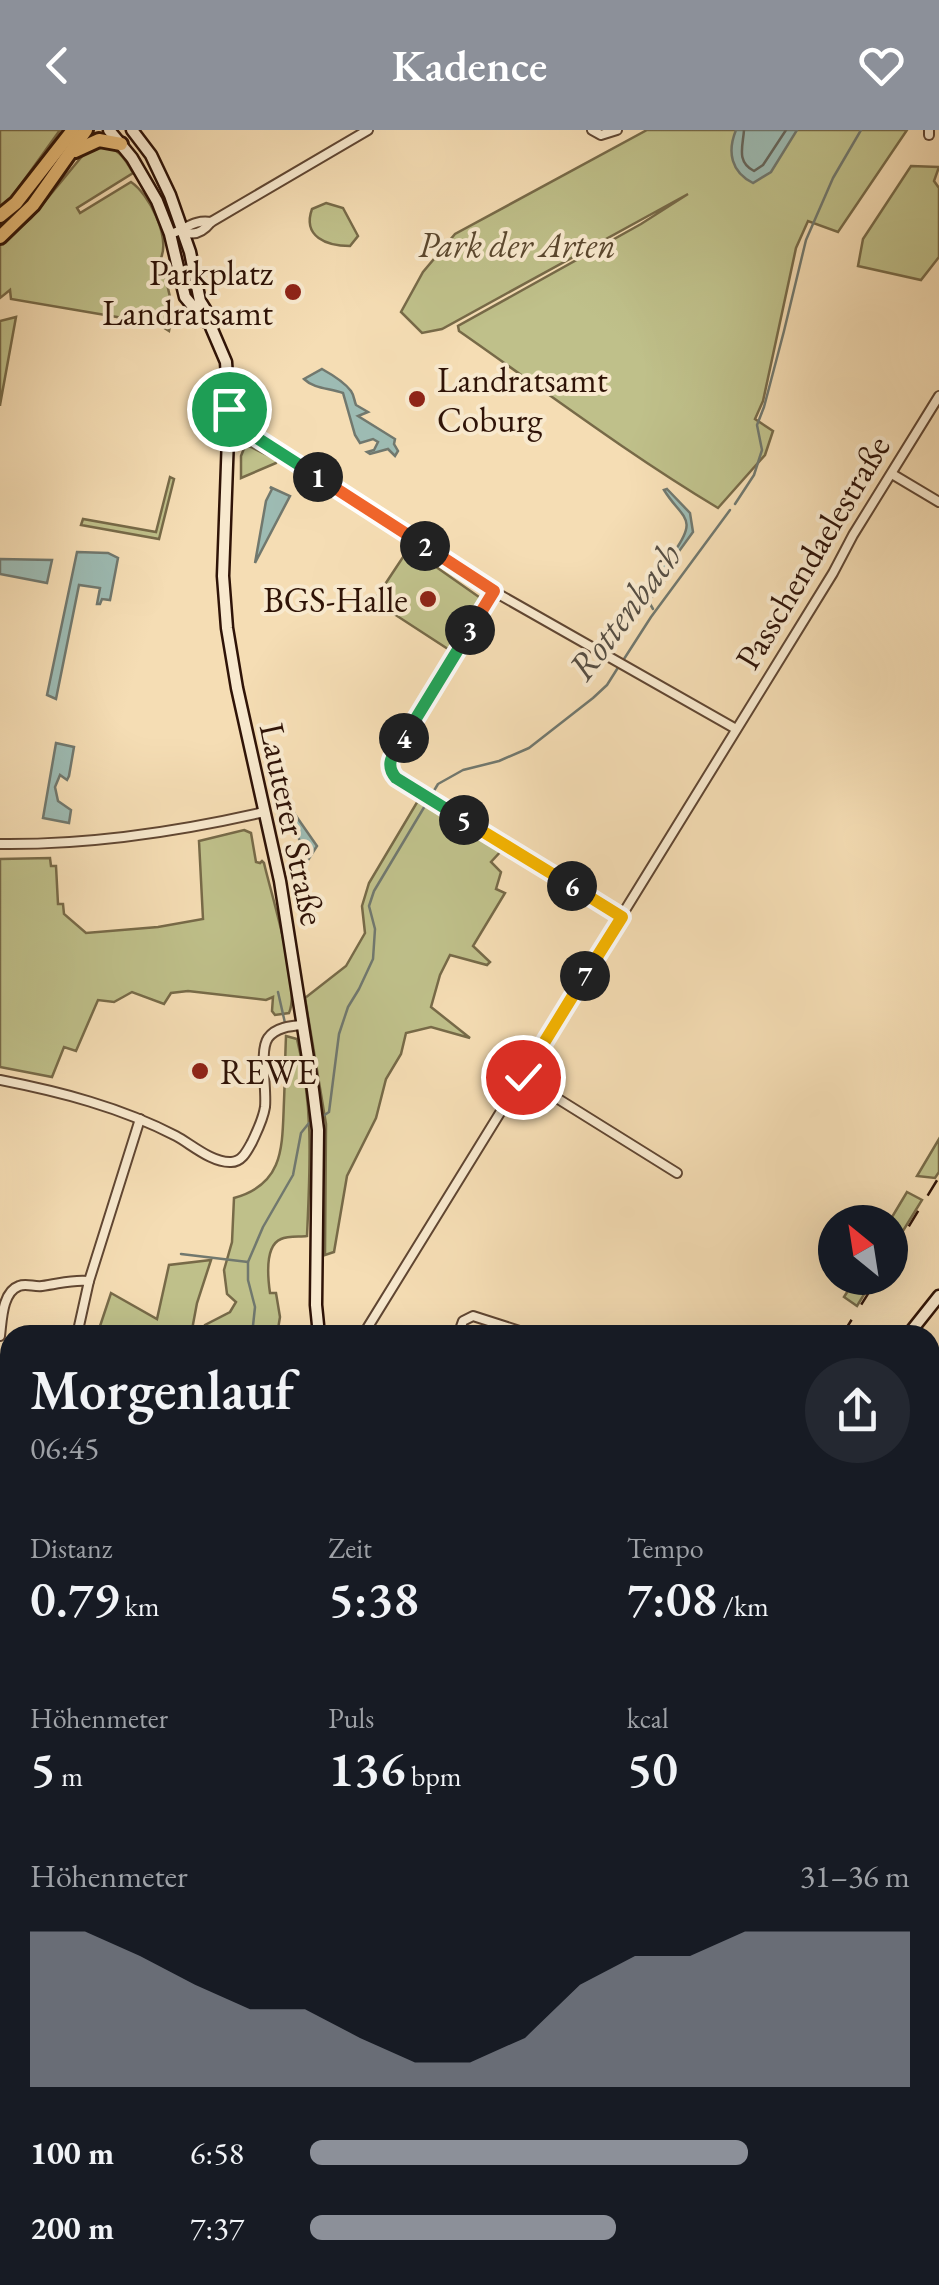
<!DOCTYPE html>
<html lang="de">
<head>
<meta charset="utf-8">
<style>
  body { margin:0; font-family:"EB Garamond",serif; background:#242831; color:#f1f3f6; height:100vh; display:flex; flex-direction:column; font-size:38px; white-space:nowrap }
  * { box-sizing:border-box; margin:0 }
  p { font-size:32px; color:#9ea1a6 }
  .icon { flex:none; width:55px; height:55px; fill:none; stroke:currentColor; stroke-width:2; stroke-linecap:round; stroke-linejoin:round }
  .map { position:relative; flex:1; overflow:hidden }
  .sheet { position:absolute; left:0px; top:1195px; width:940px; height:960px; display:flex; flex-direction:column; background:#171b24; border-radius:30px 30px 0 0; box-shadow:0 10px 40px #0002 }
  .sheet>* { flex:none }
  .needle { width:65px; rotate:330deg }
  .tools { position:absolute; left:818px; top:1075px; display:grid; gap:20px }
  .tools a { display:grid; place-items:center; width:90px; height:90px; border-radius:50%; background:#171b24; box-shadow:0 10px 40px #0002; font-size:50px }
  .pin { position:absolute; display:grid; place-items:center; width:85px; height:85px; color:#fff; margin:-42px; border:5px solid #fff; border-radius:50%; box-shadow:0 2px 10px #0007 }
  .km { position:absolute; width:50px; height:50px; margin:-25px; border-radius:50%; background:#222; color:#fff; font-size:28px; line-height:50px; text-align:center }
  .round { display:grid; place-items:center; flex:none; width:105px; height:105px; border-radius:52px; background:#242831 }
  .overview { display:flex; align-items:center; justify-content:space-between; height:170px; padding:0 30px }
  h1 { font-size:55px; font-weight:600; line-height:75px }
  .stats { display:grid; grid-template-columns:repeat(3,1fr); gap:15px; height:170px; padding:10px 30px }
  .stats div { display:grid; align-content:center }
  .stats b { font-size:50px; font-weight:600 }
  .stats small { font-size:28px; font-weight:400 }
  .stats p { font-size:28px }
  .chart { height:280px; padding:20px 30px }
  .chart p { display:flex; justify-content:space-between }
  .chart svg { width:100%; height:180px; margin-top:10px; fill:#8c9099; opacity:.7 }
  ul { padding:0 30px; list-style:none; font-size:32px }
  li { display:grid; grid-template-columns:160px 120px 1fr; align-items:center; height:75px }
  li i { height:25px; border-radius:12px; background:#8c9099 }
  header { display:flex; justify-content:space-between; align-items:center; height:130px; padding:0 30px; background:#8c9099; color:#fff; font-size:45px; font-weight:600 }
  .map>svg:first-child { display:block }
  .green { fill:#bfc08a; stroke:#776a48; stroke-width:2.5 }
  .water { fill:#9dbbb3; stroke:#71786e; stroke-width:2.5 }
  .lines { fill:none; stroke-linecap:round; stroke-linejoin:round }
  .shore { stroke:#66675d; stroke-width:2.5 }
  .stream { stroke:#71786e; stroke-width:2.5 }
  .street-casing { stroke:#604632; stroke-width:12 }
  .secondary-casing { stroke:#2f1307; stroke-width:15 }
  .highway-casing { stroke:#2f1307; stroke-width:18 }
  .street { stroke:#f8e9ce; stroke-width:8 }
  .secondary { stroke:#f8e9ce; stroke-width:10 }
  .highway { stroke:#eabe7a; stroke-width:12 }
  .rail { stroke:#2f1307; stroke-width:2.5; stroke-dasharray:18 18; stroke-linecap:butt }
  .split-1-casing { stroke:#fff; stroke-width:20 }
  .split-2-casing { stroke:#fff; stroke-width:20 }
  .split-3-casing { stroke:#fff; stroke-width:20 }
  .split-4-casing { stroke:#fff; stroke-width:20 }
  .split-5-casing { stroke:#fff; stroke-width:20 }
  .split-6-casing { stroke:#fff; stroke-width:20 }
  .split-7-casing { stroke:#fff; stroke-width:20 }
  .split-8-casing { stroke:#fff; stroke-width:20 }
  .split-1 { stroke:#22a559; stroke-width:12 }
  .split-2 { stroke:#f0652b; stroke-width:12 }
  .split-3 { stroke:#f0652b; stroke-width:12 }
  .split-4 { stroke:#22a559; stroke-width:12 }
  .split-5 { stroke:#22a559; stroke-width:12 }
  .split-6 { stroke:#f5b400; stroke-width:12 }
  .split-7 { stroke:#f5b400; stroke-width:12 }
  .split-8 { stroke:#f5b400; stroke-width:12 }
  .poi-dot { fill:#8f2418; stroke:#f8e9ce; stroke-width:4 }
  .labels { text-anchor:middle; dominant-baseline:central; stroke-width:8; stroke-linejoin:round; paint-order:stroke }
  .park-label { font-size:35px; font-style:italic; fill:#5a472e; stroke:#f8e9ce }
  .poi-label { font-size:35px; fill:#2f1307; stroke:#f8e9ce; text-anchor:end }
  .street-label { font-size:35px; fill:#2f1307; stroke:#f8e9ce }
  .water-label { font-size:38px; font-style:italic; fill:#564e43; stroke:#f8e9ce }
</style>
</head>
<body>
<header><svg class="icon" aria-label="back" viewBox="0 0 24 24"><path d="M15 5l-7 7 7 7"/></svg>Kadence<svg class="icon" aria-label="heart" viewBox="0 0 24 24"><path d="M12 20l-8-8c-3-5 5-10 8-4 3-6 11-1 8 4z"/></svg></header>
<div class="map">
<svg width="939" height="2155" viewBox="0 0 939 2155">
  <rect width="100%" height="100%" fill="#f5ddb4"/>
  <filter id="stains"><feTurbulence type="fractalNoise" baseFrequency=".002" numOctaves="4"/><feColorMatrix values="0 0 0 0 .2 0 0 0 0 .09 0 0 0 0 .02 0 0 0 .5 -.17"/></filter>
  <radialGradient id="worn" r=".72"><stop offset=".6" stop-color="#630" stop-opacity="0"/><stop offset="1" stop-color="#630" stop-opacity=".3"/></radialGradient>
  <g class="green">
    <polygon points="0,0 60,0 12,67 0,77"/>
    <path d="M647 0H907L838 102 808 91 796 118 763 271 755 289 773 301 765 325 718 378C628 324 545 261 459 201L458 196 641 94 688 64 442 199 422 203 401 182 423 142 455 104Z"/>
    <path d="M99 15C117 16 125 28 133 43L77 78 80 83 131 52C149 64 170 106 161 128L173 180 169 201 158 194 11 169 10 160 0 168V114L31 88 88 19Z"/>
    <polygon points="911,36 939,37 934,51 939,58 939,127 921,150 858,136 863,109"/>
    <path d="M326 73 343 78 358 106 350 116C327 116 302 107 312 79Z"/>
    <polygon points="16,187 0,275 0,276 0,191"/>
    <polygon points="245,316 251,317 277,330 276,333 241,348 241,326"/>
    <polygon points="170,347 174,349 159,409 81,395 83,389 156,402"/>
    <polygon points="409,418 479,467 480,470 451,521 374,471"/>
    <polygon points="419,669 502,720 491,732 501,742 496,759 505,763 473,816 490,832 487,835 450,825 440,845 431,877 470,908 431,897 406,903 401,924 386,949 376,988 347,1046 334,1122 325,1125 326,994 305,868 346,836 365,803 362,776 369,753"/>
    <path d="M244 700 251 703 256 732 260 733 262 731 264 733C271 764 301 858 289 883L275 885 272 881 273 867 266 870 188 861 171 863 164 874 132 862 114 872 98 870 76 921 64 917 52 947 0 937V729L50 728 51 736H56L58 774H63L64 784 86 803 158 797 203 789 199 711Z"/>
    <path d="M286 906 297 909C314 976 310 1038 307 1106 300 1107 288 1106 281 1109 264 1116 268 1149 270 1163H276L280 1187 277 1205H205V1195L230 1182 236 1172 227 1164 224 1140 232 1112 234 1068C285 1054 282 1016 284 971 285 949 285 928 286 906Z"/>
    <polygon points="939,1009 939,1042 935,1048 917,1046"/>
    <polygon points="907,1062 922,1070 890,1122 889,1092"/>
    <polygon points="211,1130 197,1173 191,1205 97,1205 111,1163 157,1189 169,1135"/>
    <polygon points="856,1148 874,1148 857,1176 844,1167"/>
    <polygon points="930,1448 939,1449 939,1629 930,1625"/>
    <polygon points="930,1838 939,1843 939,1876 930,1894"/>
    <polygon points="111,2145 160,2145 158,2155 110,2155"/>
  </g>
  <g class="water">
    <path d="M736 0H797L771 42 753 53C731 42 727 22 736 0Z"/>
    <path d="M322 239C331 244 345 253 351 261 354 265 354 270 356 275L368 282 358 286 395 309 394 314 398 321 395 326 388 319 370 324 367 322 374 320 378 312 373 309 360 313 355 305 343 263C330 258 314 259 304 249Z"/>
    <polygon points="270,357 290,366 255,433 266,371 272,359"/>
    <path d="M667 359 690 383 693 402 677 424 669 445 652 467H646L644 463 647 450 669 421 674 422C699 387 682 389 664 360Z"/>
    <polygon points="77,422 108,423 118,428 110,470 102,469 100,474 97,474 100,458 79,455 56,569 47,565"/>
    <polygon points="0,429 52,430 47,453 0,444"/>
    <polygon points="56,613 74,617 69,646 67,650 60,645 55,657 58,671 71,680 69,693 43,688"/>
    <polygon points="294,683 317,716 299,744 302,715 297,705"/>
    <polygon points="939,1933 939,1982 930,2015 930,1956"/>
  </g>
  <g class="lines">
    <path class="shore" d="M744 0C743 16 736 32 754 41L763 35 786 0"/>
    <g class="stream">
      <polyline points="735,374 754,345 762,320 757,295 764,277 784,201 806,110 833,48 861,0"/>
      <polyline points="646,467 653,479"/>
      <polyline points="624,529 651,487 730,380"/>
      <polyline points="278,862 285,893"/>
      <polyline points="323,986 329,982 339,904 348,877 359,859 373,829 375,799 369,776 374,761 438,654 463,640 499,631 529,618 593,568 607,555 619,536"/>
      <polyline points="181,1124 248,1132"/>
      <polyline points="252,1205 255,1177 248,1150 248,1132 263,1097 293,1045 301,1003 309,993"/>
      <polyline points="73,2155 78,2145"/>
    </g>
    <defs>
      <g id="street">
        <polyline points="592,0 601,5 617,0"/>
        <polyline points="929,0 929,5"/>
        <path d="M182 101C194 107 203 102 211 92L368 0"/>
        <path d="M170 104C185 100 194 89 211 92"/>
        <polyline points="228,303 244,304 265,312 493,461 736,599"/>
        <polyline points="892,344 939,372"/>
        <polyline points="493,461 389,633 389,641 395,647 621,787"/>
        <path d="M0 714C89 715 177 702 264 682"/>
        <polyline points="523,947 677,1043"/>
        <path d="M0 950C61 962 120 977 176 1006 191 1014 212 1033 231 1032 242 1032 247 1021 252 1012 257 1001 263 990 265 977 267 959 259 921 268 908 276 897 291 896 303 895"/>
        <polyline points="77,1205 89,1151 140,989"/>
        <polyline points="363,1205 833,443 853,405 939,266"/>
        <polyline points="458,1205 463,1191 473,1186 532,1205"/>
        <path d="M0 1206C2 1191 2 1162 19 1156 26 1153 34 1157 42 1156 59 1154 72 1149 89 1151"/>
        <polyline points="0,1351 10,1351"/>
        <polyline points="0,1495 10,1495"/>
        <polyline points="0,1717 10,1721"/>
        <polyline points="0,2044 10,1962"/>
        <polyline points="456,2145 478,2155"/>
        <polyline points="55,2155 57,2145"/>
        <polyline points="235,2155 242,2145"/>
        <polyline points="681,2155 686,2145"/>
      </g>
      <g id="secondary">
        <polyline points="109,0 132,28 157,71 170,104 185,167 206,192"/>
        <polyline points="132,0 151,25 170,65 190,122 200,171 210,187 211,197 226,232 229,279 223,446 227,498 237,558 280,751 313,960 318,1000 316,1175 319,1205"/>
        <polyline points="908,1205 939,1166"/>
        <polyline points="321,2145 333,2155"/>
        <polyline points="444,2155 450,2145"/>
      </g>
      <g id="highway">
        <polyline points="75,21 99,10 121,14"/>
        <polyline points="0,86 16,73 73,0"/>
        <polyline points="0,107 33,75 86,0"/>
      </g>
    </defs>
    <use href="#street" class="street-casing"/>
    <use href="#secondary" class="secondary-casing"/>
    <use href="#highway" class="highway-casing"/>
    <use href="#street" class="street"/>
    <use href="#secondary" class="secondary"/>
    <use href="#highway" class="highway"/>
    <g class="rail">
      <polyline points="890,1127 939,1047"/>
      <polyline points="842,1205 878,1148"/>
      <polyline points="263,2155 269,2145"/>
    </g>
  </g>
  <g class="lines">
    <defs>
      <polyline id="split-1" points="229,279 228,303 254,306 318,347"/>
      <polyline id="split-2" points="318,347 425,416"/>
      <polyline id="split-3" points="425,416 494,461 470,500"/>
      <polyline id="split-4" points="404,608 470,500"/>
      <path id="split-5" d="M404 608C395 622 383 633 396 648L464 690"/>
      <polyline id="split-6" points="464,690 572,756"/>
      <polyline id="split-7" points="572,756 622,787 585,846"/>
      <polyline id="split-8" points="523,947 585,846"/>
    </defs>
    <use href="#split-1" class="split-1-casing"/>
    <use href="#split-2" class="split-2-casing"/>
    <use href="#split-3" class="split-3-casing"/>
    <use href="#split-4" class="split-4-casing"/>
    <use href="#split-5" class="split-5-casing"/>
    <use href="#split-6" class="split-6-casing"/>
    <use href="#split-7" class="split-7-casing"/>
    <use href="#split-8" class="split-8-casing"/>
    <use href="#split-1" class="split-1"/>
    <use href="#split-2" class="split-2"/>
    <use href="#split-3" class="split-3"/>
    <use href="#split-4" class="split-4"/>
    <use href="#split-5" class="split-5"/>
    <use href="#split-6" class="split-6"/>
    <use href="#split-7" class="split-7"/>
    <use href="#split-8" class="split-8"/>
  </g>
  <g class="poi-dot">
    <circle cx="293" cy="162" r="10"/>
    <circle cx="417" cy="269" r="10"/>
    <circle cx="428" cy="469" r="10"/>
    <circle cx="200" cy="941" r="10"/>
  </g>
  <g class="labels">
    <g class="park-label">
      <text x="517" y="114">Park der Arten</text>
    </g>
    <g class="poi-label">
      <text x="273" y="142">Parkplatz<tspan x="273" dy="40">Landratsamt</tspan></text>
      <text x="437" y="249" text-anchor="start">Landratsamt<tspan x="437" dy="40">Coburg</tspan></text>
      <text x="408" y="469">BGS-Halle</text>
      <text x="220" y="941" text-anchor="start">REWE</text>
    </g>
    <g class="street-label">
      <text transform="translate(812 422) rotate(-59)">Passchendaelestraße</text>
      <text transform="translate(293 694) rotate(78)">Lauterer Straße</text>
    </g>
    <g class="water-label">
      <text transform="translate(624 481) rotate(-53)">Rottenbach</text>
    </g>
  </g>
  <rect width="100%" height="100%" filter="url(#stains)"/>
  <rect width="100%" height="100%" fill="url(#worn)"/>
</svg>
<div class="tools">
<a><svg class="needle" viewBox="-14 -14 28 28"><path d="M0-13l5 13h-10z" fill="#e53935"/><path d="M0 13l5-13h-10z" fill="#9ea1a6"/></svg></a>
</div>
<div class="pin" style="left:229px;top:279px;background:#1e9e55"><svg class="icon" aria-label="arrive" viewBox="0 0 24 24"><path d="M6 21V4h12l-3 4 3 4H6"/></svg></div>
<div class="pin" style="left:523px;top:947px;background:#d93025"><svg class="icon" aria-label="check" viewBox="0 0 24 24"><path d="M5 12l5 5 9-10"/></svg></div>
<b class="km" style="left:318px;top:347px">1</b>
<b class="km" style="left:425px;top:416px">2</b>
<b class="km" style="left:470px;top:500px">3</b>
<b class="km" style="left:404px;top:608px">4</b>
<b class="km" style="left:464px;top:690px">5</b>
<b class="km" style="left:572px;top:756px">6</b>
<b class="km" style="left:585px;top:846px">7</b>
<section class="sheet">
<div class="overview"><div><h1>Morgenlauf</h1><p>06:45</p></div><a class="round"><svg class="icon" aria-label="share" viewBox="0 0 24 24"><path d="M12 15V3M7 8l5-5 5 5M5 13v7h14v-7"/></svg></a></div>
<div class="stats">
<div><p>Distanz</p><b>0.79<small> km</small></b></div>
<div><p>Zeit</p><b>5:38</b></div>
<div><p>Tempo</p><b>7:08<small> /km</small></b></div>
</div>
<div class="stats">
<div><p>Höhenmeter</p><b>5<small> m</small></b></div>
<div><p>Puls</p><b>136<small> bpm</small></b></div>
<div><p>kcal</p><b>50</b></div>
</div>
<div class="chart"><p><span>Höhenmeter</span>31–36 m</p>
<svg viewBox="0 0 160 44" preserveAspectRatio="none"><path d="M0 44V6L10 6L20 12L30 19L40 25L50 25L60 32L70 38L80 38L90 32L100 19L110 12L120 12L130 6L140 6L150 6L160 6V44z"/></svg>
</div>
<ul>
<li><b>100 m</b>6:58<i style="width:73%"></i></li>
<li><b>200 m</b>7:37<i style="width:51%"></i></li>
</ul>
</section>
</div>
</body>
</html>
